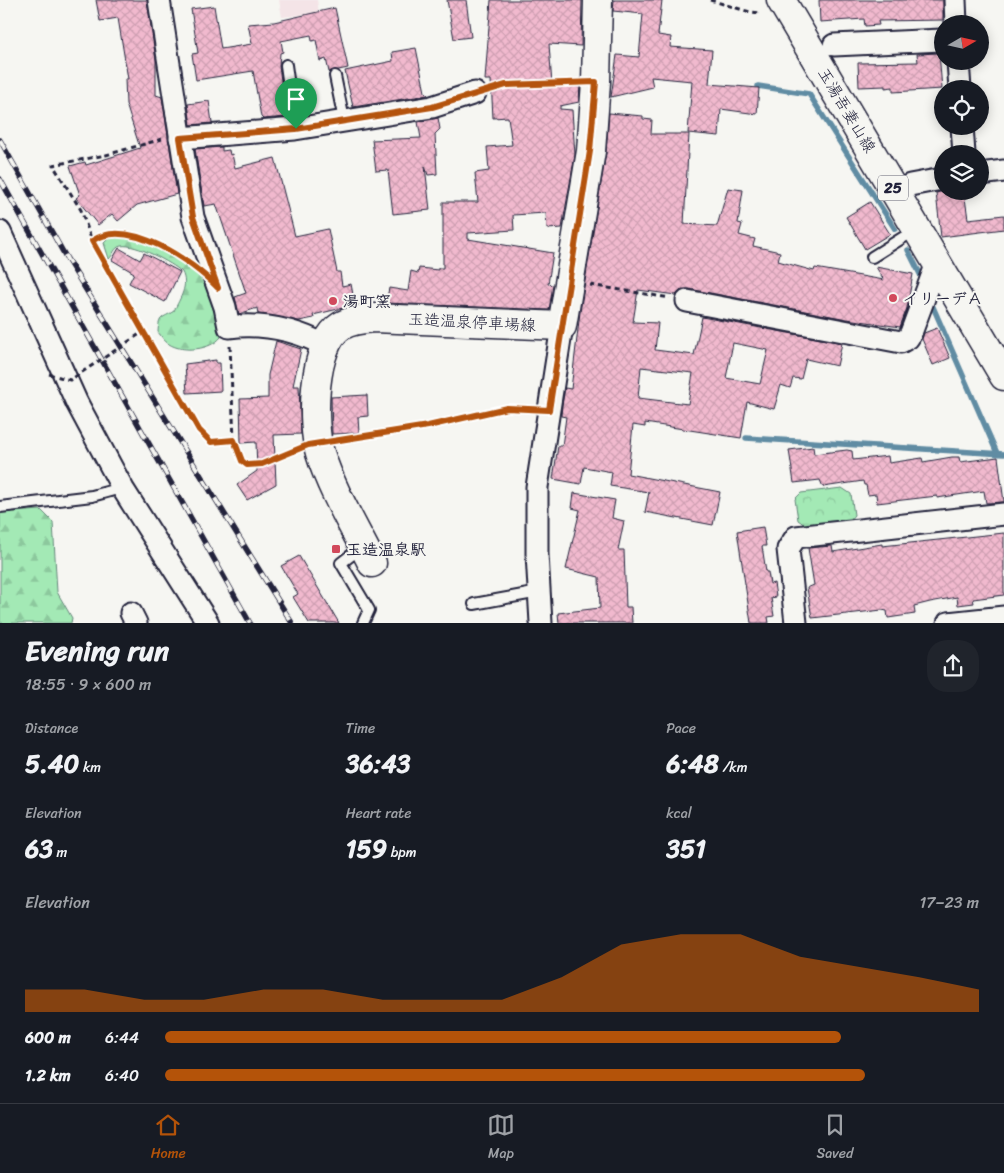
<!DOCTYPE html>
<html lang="en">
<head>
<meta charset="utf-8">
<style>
  body { margin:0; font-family:Sriracha,"Klee One",sans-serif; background:#20242c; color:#f1f3f6; height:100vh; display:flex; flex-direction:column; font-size:19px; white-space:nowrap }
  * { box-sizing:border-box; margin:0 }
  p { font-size:16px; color:#9ea1a6 }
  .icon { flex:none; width:28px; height:28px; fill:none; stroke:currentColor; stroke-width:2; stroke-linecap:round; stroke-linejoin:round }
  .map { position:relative; height:623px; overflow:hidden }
  .sheet { display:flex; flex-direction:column; background:#171b24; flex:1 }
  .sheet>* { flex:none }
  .needle { width:32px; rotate:81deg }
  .buttons { position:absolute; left:934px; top:15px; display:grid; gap:10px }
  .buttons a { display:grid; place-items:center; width:55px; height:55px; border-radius:50%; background:#171b24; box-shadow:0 2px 12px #0003; font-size:25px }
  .pin { position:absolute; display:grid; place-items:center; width:42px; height:42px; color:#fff; margin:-51px -21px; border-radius:50% 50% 50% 0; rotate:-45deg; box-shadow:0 0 5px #0007 }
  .pin .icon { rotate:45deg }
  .round { display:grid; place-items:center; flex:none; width:52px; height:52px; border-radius:20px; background:#20242c }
  .overview { display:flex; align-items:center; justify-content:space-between; height:85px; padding:0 25px }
  h1 { font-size:28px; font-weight:700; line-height:38px }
  .metrics { display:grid; grid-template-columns:repeat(3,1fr); gap:8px; height:85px; padding:5px 25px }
  .metrics div { display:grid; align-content:center }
  .metrics b { font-size:25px; font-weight:700 }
  .metrics small { font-size:14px; font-weight:400 }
  .metrics p { font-size:14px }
  .chart { height:140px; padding:10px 25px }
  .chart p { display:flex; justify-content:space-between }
  .chart svg { width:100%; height:90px; margin-top:5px; fill:#b45309; opacity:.7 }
  ul { padding:0 25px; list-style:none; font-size:16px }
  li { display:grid; grid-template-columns:80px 60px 1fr; align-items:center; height:38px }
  li i { height:12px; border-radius:6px; background:#b45309 }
  .dock { display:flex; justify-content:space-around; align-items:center; height:70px; border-top:1px solid #363941; background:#171b24; font-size:14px; color:#9ea1a6 }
  .dock a { display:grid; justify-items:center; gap:2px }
  .dock .on { color:#b45309 }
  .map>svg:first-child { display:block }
  .built { fill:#f4e4e7 }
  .forest { fill:url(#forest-firs); stroke:#628678 }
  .park { fill:url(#park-crowns); stroke:#628678 }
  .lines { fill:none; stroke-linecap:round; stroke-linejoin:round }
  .stream { stroke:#608ca3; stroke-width:5.5 }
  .building { fill:url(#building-cross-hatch); stroke:#22223b; fill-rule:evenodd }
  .service-casing { stroke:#22223b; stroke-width:14 }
  .minor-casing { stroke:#22223b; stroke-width:25 }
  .secondary-casing { stroke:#22223b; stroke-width:31 }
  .primary-casing { stroke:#22223b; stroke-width:31 }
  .path { stroke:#22223b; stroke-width:3; stroke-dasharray:5 4; stroke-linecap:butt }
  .service { stroke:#f6f6f2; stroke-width:10 }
  .minor { stroke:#f6f6f2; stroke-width:21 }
  .secondary { stroke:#f6f6f2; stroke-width:28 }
  .primary { stroke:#f6f6f2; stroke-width:28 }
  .rail-casing { stroke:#22223b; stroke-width:5.5 }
  .rail { stroke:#f6f6f2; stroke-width:4; stroke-dasharray:11; stroke-linecap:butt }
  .path-bridge { stroke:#22223b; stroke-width:3; stroke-dasharray:5 4; stroke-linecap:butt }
  .route-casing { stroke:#fff; stroke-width:10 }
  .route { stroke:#b45309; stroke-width:6 }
  .poi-dot { fill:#d1495b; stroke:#f6f6f2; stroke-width:2 }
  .labels { text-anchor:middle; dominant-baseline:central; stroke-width:4; stroke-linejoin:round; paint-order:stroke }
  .shield { fill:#f6f6f2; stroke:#626272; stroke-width:1 }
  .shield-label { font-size:15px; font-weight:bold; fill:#22223b }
  .street-label { font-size:16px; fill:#22223b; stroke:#f6f6f2 }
  .poi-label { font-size:16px; font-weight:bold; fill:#22223b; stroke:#f6f6f2; text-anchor:start }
</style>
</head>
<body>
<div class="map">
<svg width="1004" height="623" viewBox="0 0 1004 623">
  <defs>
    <pattern id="forest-firs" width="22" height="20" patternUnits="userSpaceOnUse" patternTransform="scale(1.25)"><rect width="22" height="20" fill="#a3e9b5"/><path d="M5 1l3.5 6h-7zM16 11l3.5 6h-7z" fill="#8cc89d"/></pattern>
    <pattern id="park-crowns" width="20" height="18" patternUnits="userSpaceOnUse" patternTransform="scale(1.25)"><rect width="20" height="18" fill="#a3e9b5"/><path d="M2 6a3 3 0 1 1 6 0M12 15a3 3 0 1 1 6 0" fill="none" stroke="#8cc89d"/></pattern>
    <pattern id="building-cross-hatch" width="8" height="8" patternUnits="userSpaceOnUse" patternTransform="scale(1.25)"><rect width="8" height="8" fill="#f1b9ce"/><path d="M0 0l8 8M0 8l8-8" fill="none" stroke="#ce9fb2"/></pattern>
  </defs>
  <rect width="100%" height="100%" fill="#f6f6f2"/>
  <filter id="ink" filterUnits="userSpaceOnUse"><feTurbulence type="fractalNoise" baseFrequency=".02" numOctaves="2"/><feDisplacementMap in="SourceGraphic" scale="10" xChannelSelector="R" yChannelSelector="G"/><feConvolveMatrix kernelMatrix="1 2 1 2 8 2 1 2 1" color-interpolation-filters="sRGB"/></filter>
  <g filter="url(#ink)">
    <polygon class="built" points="279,0 317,0 319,13 282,17"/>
    <g class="forest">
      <path d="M116 237C152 237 189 264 214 290L215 317 221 337C211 350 183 353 169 344 165 342 161 336 158 332 159 315 162 319 174 311 180 298 189 286 182 272 172 263 135 243 121 246 114 247 113 256 109 259L104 243 109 238Z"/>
      <polygon points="41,510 53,522 57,592 72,618 71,623 0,623 0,513"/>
    </g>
    <polygon class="park" points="842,488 851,494 854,515 849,521 805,525 798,520 795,499 801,493"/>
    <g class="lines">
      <g class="stream">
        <polyline points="758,86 809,94 895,229"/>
        <polyline points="908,250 922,278"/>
        <polyline points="930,300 997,453"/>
        <polyline points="746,438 1004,454"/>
      </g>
    </g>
    <g class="building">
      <polygon points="96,0 147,0 156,60 156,95 162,97 177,194 137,205 118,221 112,214 98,225 76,198 80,195 70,166 85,162 86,165 140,148 126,104 125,79 128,79 118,18 100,21"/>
      <polygon points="447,0 466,0 471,37 454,39"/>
      <polygon points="491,0 582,0 581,46 549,44 552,85 580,83 579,102 560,106 560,109 572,110 575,155 562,228 547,229 546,213 513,215 514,230 468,233 468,239 553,253 548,284 553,285 549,310 386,303 389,288 408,291 411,271 418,273 419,268 438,270 438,268 443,268 443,202 478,202 475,173 489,171 487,147 512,145 508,117 493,118 491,80 485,80"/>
      <polygon points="614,0 662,0 658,35 671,37 670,47 712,50 709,84 759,88 757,114 721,109 719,136 688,133 692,81 651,77 653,87 611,97 617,55 639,57 643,14 613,11"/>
      <polygon points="819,0 943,0 943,20 878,21 879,25 865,26 864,19 820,22"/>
      <polygon points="214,6 221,49 252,44 248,24 274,22 335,8 348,68 329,72 326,59 320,61 316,40 312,41 311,35 281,41 283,52 280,53 279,66 286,117 263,119 261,117 253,71 196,80 192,54 198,53 191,9"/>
      <polygon points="416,48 425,92 428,95 353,107 345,71 393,61 392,52"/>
      <polygon points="939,53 942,89 893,92 893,87 885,88 885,86 859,87 858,63 918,62 917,54"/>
      <polygon points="209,101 212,123 191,125 188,104"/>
      <path d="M609 113 643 116V119L652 120 651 134H689L684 224 717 226 728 188 743 190 738 223 742 224 739 235 755 239 753 246 780 252 778 261 814 271 815 268 884 280 876 267 913 274 907 308 900 327 847 319 689 289H682L676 295 638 290 633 322 658 323 655 350 694 355 702 317 842 343 837 366 806 359 801 379 793 378 790 388 781 385 774 409 747 402 741 438 645 423V427L633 425 628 474 720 492 713 525 645 512 649 492 610 486 612 472 584 467 581 484 553 479 558 446H562L566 417 561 416 562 405 565 388 571 389 580 312 606 153ZM733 343 768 350 760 384 726 378ZM641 367 693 373 688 404 638 398Z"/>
      <polygon points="438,118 440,129 435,134 437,174 428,175 425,166 430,210 393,214 388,170 376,171 372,140 421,138 418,122"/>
      <polygon points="222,147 222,151 229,150 230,155 232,154 235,168 275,158 295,236 328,229 337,272 340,272 342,286 351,284 355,305 313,315 314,318 299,321 258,314 257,308 239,314 235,297 246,293 216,204 204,206 195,149"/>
      <polygon points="944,191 964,191 968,219 1004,215 1004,229 941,237 936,193"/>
      <polygon points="870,202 890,234 865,249 846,217"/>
      <polygon points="119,248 140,260 144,253 180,272 165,302 129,283 134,273 112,260"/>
      <polygon points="937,328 950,358 933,365 922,339 924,333"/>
      <polygon points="276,341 301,349 293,386 299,386 301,434 274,435 276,484 247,500 237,485 257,471 256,442 241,443 240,399 268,398 268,375"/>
      <polygon points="216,360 216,363 220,363 221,391 187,393 185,364"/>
      <polygon points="367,395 368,416 358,417 359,433 332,434 331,397"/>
      <polygon points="813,447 814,454 847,450 852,451 853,460 888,456 889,463 922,458 923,462 952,457 959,457 960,462 998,457 1004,502 986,503 984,491 937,498 937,496 877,503 876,494 868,495 866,485 864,485 863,481 823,487 820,480 794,483 789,450"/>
      <polygon points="574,493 615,500 612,518 624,521 618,550 624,550 626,607 631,607 632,623 559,623 558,613 600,608 599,577 566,569 580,510 572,508"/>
      <polygon points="763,527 766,546 762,546 766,572 768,572 770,584 774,583 776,597 771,598 774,616 768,617 769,623 751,623 737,531"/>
      <polygon points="1004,533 1004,595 973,599 974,603 958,605 957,597 930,602 914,606 915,614 888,618 887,611 882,610 812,618 807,588 814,585 808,548 832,546 833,552 882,544 882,546"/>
      <polygon points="299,556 339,623 309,623 293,597 298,594 281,566"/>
    </g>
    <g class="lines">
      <defs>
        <g id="service">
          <polyline points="286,65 295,129"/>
          <polyline points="335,76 344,120"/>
          <polyline points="872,257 915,230"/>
          <polyline points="0,507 92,496 114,490"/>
          <polyline points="363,546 341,563 369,610 363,623"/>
          <polyline points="474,604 539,592"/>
        </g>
        <g id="minor">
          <path d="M159 0 193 217 225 307 229 327C263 323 296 330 326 346"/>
          <polyline points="955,0 956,24"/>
          <polyline points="834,45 942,40"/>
          <polyline points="958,61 960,89"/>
          <polyline points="962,126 964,154"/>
          <polyline points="180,138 295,129 432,107 475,93"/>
          <polyline points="980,174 1004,171"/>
          <polyline points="897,194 910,185 942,179"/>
          <polyline points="0,232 77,403 123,489 208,623"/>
          <polyline points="687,301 901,342 908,338 911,333 937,263"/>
          <polyline points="131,613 136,623"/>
          <polyline points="541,623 537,554 537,487 562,326"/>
          <polyline points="796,623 788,549 796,537 1004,514"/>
          <polyline points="948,623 1004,617"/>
        </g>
        <path id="secondary" d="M372 563C354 527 332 491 320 453 311 424 312 344 341 326 351 320 363 319 374 318L562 326 591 151 596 82 598 0"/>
        <polyline id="primary" points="781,0 1004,376"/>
      </defs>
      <use href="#service" class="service-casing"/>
      <use href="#minor" class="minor-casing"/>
      <use href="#secondary" class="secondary-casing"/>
      <use href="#primary" class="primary-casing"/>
      <g class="path">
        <polyline points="710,0 750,12 762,13"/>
        <polyline points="492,89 507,85 575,82"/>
        <polyline points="162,139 106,155 53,165 81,210 92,241 105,266 199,430 211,441 234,440 242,461 247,465 262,464 298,450"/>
        <path d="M92 241C121 221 163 245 188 263"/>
        <polyline points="590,285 670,298"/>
        <polyline points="230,346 234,440"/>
        <polyline points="340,439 428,426 507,408 531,409"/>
      </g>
      <use href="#service" class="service"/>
      <use href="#minor" class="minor"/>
      <use href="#secondary" class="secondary"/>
      <use href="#primary" class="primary"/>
      <defs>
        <g id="rail">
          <polyline points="0,140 67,259 292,623"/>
          <polyline points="0,179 250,623"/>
        </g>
      </defs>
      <use href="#rail" class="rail-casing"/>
      <use href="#rail" class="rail"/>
      <polyline class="path-bridge" points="49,374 70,380 143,332"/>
    </g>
  </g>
  <g class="lines" filter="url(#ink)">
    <defs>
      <path id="route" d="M596 82 590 151 549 410 507 408 428 426 308 445 262 464 247 465 242 461 234 440 211 442 199 430 92 241C128 216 193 262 218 288L193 217 180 138 296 129 432 107 506 85Z"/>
    </defs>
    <use href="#route" class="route-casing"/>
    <use href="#route" class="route"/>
  </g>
  <g class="poi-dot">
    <circle cx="893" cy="298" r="5"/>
    <circle cx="333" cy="301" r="5"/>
    <rect x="331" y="544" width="10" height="10" rx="2.5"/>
  </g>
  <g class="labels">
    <rect class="shield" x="878" y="175.5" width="30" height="25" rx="4"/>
    <g class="shield-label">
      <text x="893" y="188">25</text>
    </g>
    <g class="street-label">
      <text transform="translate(847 110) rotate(59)">玉湯吾妻山線</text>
      <text transform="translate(472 322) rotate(3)">玉造温泉停車場線</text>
    </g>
    <g class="poi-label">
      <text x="903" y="298">イリーデＡ</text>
      <text x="343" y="301">湯町窯</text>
      <text x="346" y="549">玉造温泉駅</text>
    </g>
  </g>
</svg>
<div class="buttons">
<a><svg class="needle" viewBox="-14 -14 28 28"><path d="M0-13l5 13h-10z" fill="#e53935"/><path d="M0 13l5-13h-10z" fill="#9ea1a6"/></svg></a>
<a><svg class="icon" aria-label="locate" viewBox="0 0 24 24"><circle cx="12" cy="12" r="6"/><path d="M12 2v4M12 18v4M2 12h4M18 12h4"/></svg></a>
<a><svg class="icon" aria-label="layers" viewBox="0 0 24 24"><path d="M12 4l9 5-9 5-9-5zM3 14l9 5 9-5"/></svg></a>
</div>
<div class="pin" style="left:296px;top:129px;background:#1e9e55"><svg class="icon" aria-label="arrive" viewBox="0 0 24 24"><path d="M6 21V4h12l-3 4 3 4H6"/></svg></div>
</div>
<section class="sheet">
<div class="overview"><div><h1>Evening run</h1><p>18:55 · 9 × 600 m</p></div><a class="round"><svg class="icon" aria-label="share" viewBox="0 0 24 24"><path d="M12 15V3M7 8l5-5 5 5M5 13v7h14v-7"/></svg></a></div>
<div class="metrics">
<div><p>Distance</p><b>5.40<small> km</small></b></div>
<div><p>Time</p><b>36:43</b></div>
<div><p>Pace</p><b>6:48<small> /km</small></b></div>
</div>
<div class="metrics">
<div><p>Elevation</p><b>63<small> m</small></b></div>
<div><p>Heart rate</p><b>159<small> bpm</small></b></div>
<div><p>kcal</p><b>351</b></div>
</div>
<div class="chart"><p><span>Elevation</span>17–23 m</p>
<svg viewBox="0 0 160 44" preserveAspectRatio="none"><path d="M0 44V33L10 33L20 38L30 38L40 33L50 33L60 38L70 38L80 38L90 27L100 11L110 6L120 6L130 17L140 22L150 27L160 33V44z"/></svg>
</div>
<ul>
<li><b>600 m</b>6:44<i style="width:83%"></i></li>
<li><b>1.2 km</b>6:40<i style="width:86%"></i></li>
</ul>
</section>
<nav class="dock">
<a class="on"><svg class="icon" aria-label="home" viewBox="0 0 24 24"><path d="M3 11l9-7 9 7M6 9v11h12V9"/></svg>Home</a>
<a><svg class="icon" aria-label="map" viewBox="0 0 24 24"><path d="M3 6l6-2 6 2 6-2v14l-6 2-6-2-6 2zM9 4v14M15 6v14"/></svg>Map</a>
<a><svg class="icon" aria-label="saved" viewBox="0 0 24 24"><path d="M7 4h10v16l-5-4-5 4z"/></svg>Saved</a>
</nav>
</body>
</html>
